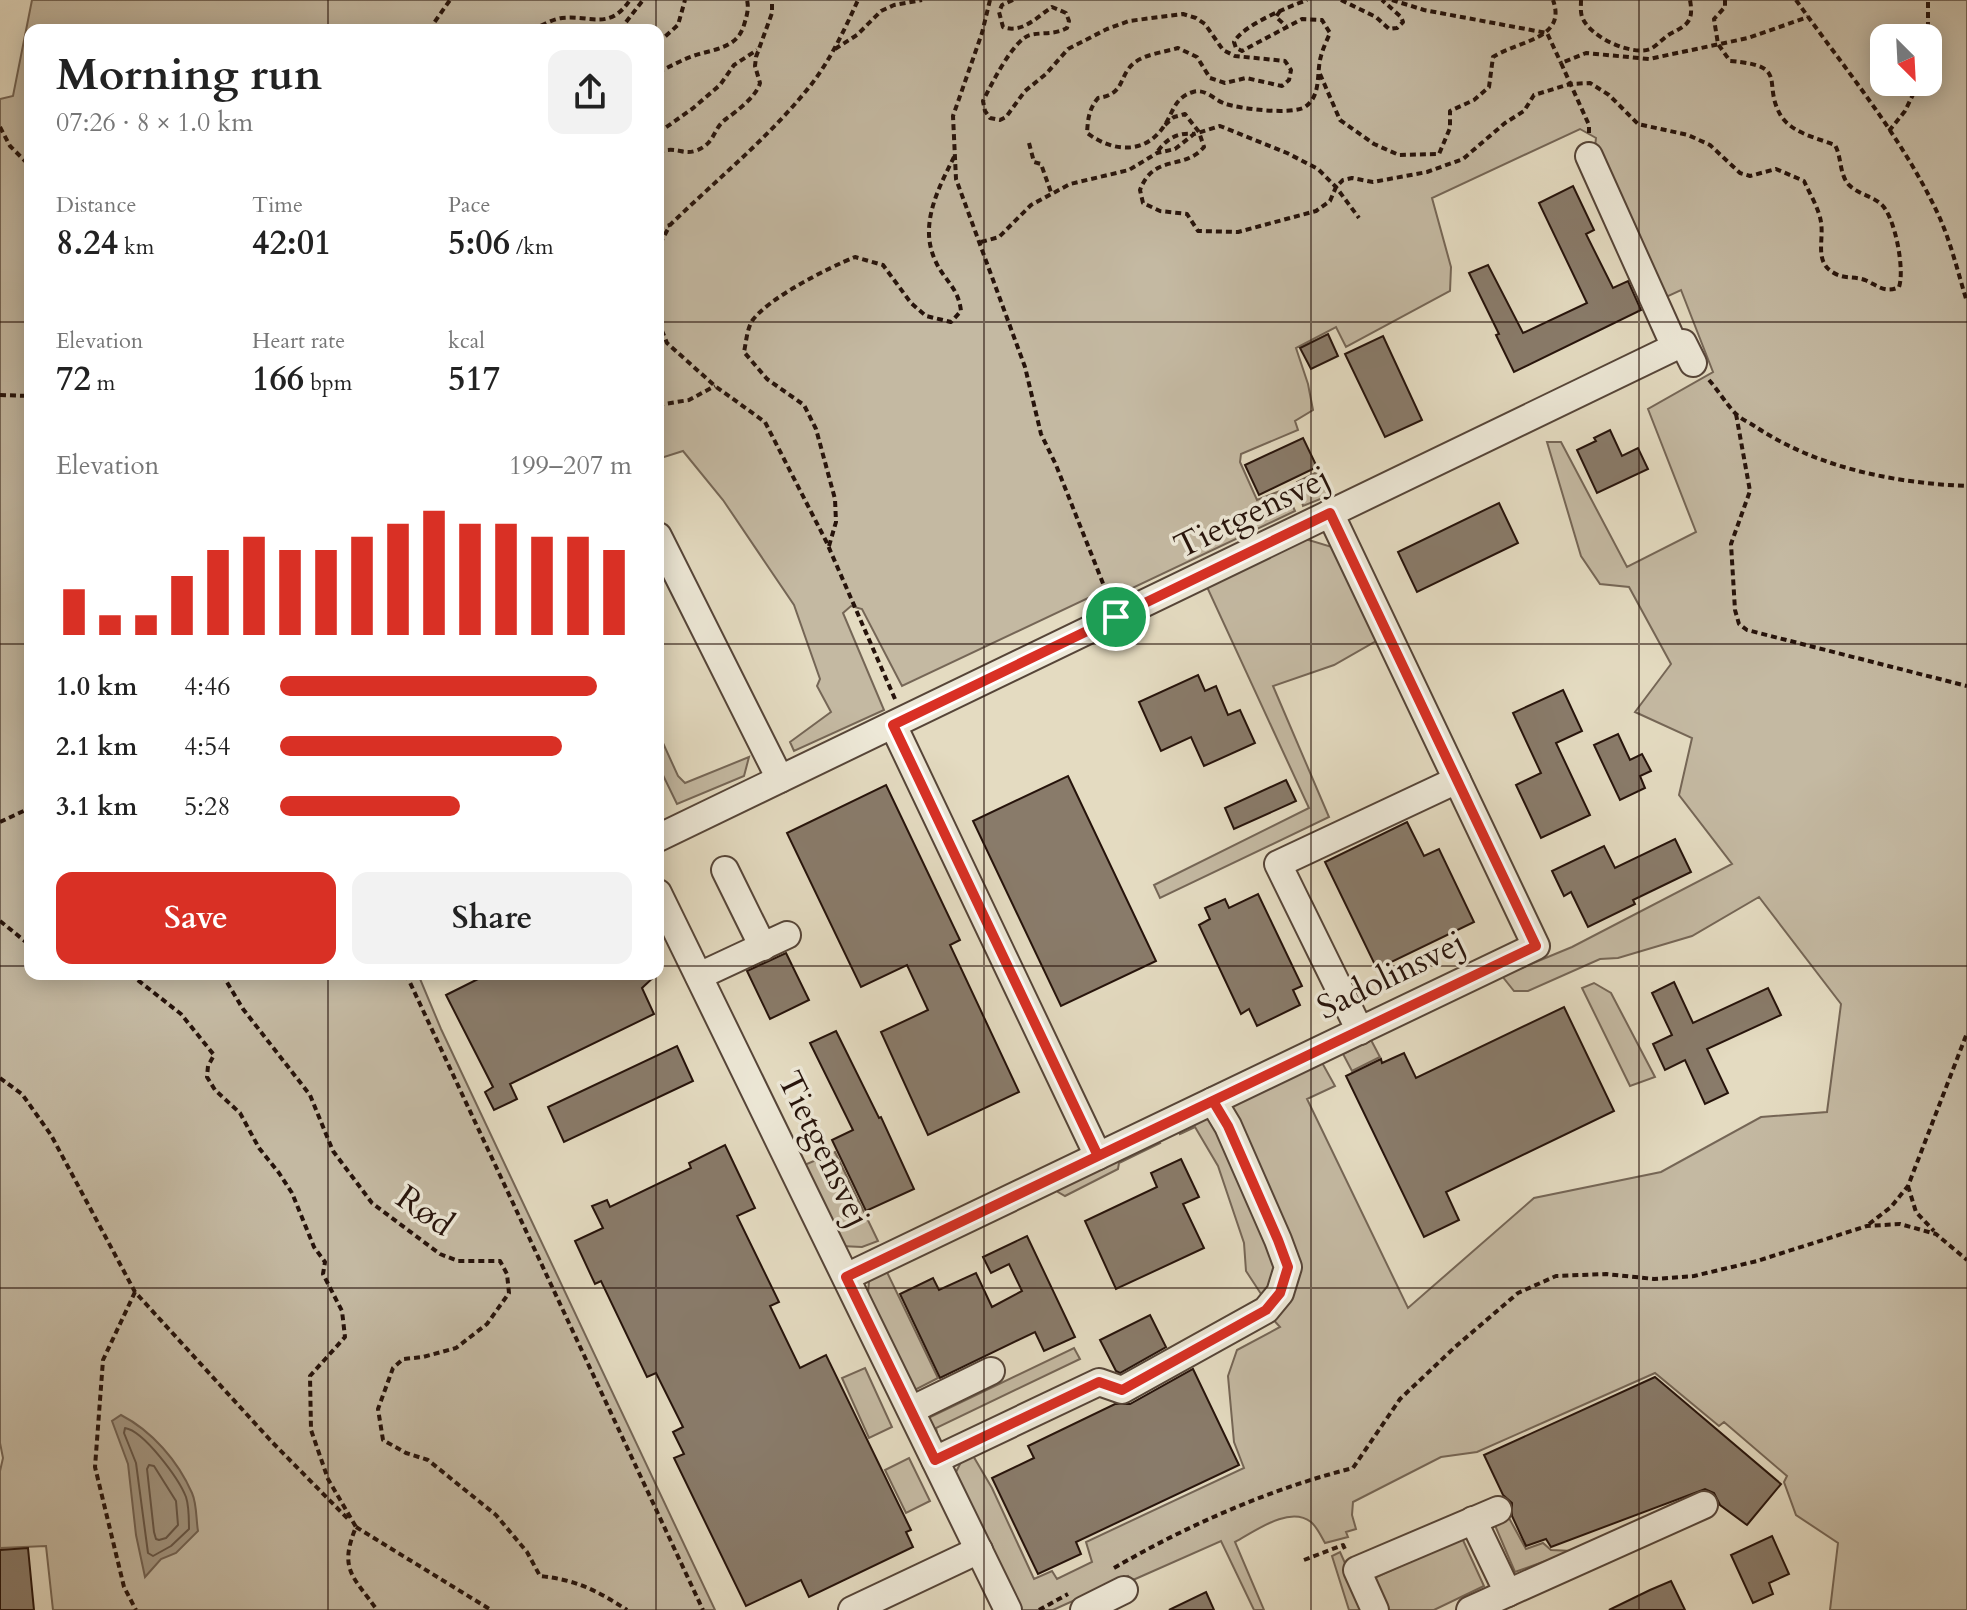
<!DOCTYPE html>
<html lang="en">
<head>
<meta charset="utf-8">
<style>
  body { margin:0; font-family:Cardo,serif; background:#f2f2f2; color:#222; height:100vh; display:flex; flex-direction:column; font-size:30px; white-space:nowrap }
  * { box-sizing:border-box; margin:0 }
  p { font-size:26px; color:#767676 }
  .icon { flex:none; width:44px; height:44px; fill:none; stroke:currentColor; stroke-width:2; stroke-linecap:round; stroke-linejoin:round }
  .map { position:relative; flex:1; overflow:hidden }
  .side { position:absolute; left:24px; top:24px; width:640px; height:956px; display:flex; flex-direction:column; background:#fff; border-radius:16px; box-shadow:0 4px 20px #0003 }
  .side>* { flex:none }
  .needle { width:52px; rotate:156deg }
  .tools { position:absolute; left:1870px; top:24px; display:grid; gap:16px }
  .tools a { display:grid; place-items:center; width:72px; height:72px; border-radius:16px; background:#fff; box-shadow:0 4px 20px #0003; font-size:40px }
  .pin { position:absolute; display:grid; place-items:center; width:68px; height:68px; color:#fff; margin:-34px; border:4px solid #fff; border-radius:50%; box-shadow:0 2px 8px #0007 }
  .round { display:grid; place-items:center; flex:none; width:84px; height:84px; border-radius:16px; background:#f2f2f2 }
  .head { display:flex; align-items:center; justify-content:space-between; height:136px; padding:0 32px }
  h1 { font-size:44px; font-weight:800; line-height:60px }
  .metrics { display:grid; grid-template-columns:repeat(3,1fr); gap:12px; height:136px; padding:8px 32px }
  .metrics div { display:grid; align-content:center }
  .metrics b { font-size:34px; font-weight:800 }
  .metrics small { font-size:22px; font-weight:400 }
  .metrics p { font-size:22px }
  .chart { height:224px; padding:16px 32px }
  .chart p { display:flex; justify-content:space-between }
  .chart svg { width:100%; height:144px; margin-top:8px; stroke:#d93025; stroke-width:6 }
  .primary-button { display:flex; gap:16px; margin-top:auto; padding:16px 32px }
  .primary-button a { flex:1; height:92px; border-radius:16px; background:#d93025; color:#fff; font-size:32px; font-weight:800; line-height:92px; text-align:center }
  .primary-button a+a { background:#f2f2f2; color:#222 }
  ul { padding:0 32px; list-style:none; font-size:26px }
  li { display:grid; grid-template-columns:128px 96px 1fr; align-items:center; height:60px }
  li i { height:20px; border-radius:10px; background:#d93025 }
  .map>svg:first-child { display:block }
  .green { fill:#c4b9a2; stroke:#756656; stroke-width:2; fill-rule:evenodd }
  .water { fill:#a39783; stroke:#716253; stroke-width:2 }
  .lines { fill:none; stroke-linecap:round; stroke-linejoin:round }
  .shore { stroke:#645547; stroke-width:2 }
  .building { fill:#897b6a; stroke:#26130b; stroke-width:2 }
  .minor-casing { stroke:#564538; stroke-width:30 }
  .path { stroke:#26130b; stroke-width:4; stroke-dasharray:6 4; stroke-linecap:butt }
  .minor { stroke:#ede8d7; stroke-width:26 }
  .route-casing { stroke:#fff; stroke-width:16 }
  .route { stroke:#d93025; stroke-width:10 }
  .grid { fill:none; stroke:#26130b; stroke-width:2; stroke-opacity:0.55 }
  .labels { text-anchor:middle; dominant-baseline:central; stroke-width:7; stroke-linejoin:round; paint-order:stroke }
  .street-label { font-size:34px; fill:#26130b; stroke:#ede8d7 }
</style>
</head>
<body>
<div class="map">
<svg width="1967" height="1610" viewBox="0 0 1967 1610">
  <rect width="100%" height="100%" fill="#e4dbc1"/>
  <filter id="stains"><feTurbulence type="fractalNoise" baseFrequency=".0025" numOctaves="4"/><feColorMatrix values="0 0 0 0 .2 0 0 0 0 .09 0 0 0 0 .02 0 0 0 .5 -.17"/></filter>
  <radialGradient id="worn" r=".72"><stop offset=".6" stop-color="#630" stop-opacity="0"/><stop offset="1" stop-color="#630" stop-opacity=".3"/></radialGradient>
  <g class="green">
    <path d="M32 0H1967V1610H1830L1838 1543 1796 1515 1784 1482 1787 1476 1724 1422 1719 1426 1655 1373 1477 1452 1441 1457 1353 1502 1352 1515 1356 1529 1346 1532 1348 1537 1325 1543C1321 1536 1317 1527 1311 1522 1289 1505 1254 1532 1235 1542L1264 1610H1254L1221 1541 1133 1580 1128 1576 1053 1610H1017L955 1474 961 1462 972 1454 992 1488 1034 1579 1052 1571 1057 1579 1092 1562 1086 1542 1244 1468 1234 1442 1228 1376 1237 1350 1280 1327 1270 1316 1290 1288 1226 1109 1320 1059 1335 1086 1307 1099 1408 1308 1534 1198 1661 1172 1761 1117 1827 1112 1841 1004 1759 897 1692 936 1618 958 1600 959 1528 991H1514L1502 976 1572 947 1732 864 1679 795 1692 738 1635 712 1671 664 1629 587 1600 584 1581 556 1547 442H1561L1627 567 1696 532 1648 409 1713 372 1681 290 1664 298 1594 155 1596 138 1580 129 1432 198 1451 267 1450 291 1346 347 1336 327 1296 348 1308 384 1313 410 1295 421 1298 430 1241 454 1240 462 1257 500 1285 489 1295 511 1103 602 1088 598 902 686 862 609 851 606 843 613 884 710 794 751 790 742 831 712 817 686 820 679 794 605 723 500 683 451 658 459V30H30V974H418L441 1029 715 1610H53L46 1546 0 1548V1471L3 1458 0 1443V99L13 96ZM1884 38H1928V82H1884Z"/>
    <polygon points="1317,472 1328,496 1303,506 1297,482"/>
    <polygon points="1302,538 1332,547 1376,641 1334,665 1273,686 1329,817 1160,898 1154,885 1309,808 1207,587"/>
    <polygon points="658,732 678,776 685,783 749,757 744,776 677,804 658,765"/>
    <polygon points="1594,983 1611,993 1655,1077 1630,1086 1582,988"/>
    <polygon points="1371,1040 1380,1057 1352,1071 1343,1054"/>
    <polygon points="1208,1118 1217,1125 1277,1247 1272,1288 1263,1297 1246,1271 1244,1243 1218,1166 1195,1127 1180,1134 1178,1126 1196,1119"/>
    <polygon points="1156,1137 1160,1143 1119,1163 1118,1169 1065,1196 1058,1192 1059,1185"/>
    <polygon points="835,1152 878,1241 862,1247 841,1246 802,1166"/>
    <polygon points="885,1268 938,1378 909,1393 867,1306 869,1281"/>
    <polygon points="1074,1348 1080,1359 936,1428 937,1433 931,1436 924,1420"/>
    <polygon points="865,1368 892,1427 869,1438 842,1378"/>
    <polygon points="909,1458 930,1501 906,1513 885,1470"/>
    <polygon points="1509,1518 1526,1549 1543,1543 1551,1550 1573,1551 1515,1572 1494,1523"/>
    <polygon points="1462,1538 1484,1586 1434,1610 1387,1610 1372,1579"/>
    <polygon points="1340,1552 1366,1610 1349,1610 1332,1556"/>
  </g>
  <path class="water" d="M121 1415C152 1431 178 1461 192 1493 197 1504 196 1520 198 1531L176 1553 161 1559 145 1577 136 1535 128 1464 112 1421Z"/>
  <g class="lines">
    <g class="shore">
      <path d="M125 1428C144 1431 179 1479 186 1497 189 1506 189 1520 189 1529L171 1546 153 1556 148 1553 136 1463 124 1433Z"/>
      <polygon points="149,1465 154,1466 176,1501 178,1525 166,1538 159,1540 156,1539 154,1532 147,1469"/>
    </g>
  </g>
  <g class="building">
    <polygon points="1573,186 1594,230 1586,234 1613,288 1628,281 1641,310 1514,372 1496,335 1499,334 1469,273 1488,265 1523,333 1587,303 1539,203"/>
    <polygon points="1328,334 1338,356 1311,369 1300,348"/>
    <polygon points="1383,336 1422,420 1385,437 1345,354"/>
    <polygon points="1610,430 1622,456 1638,448 1648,469 1597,493 1577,450 1596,441 1594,438"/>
    <polygon points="1303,438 1317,467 1259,495 1245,465"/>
    <polygon points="1499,503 1518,543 1417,592 1398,552"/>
    <polygon points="1198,675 1205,691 1216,686 1228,715 1240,710 1255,743 1204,766 1191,737 1161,751 1139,702"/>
    <polygon points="1563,690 1582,731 1556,743 1590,815 1541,838 1516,785 1541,773 1513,713"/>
    <polygon points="1618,734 1630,760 1642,754 1651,771 1640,776 1645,788 1620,800 1594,745"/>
    <polygon points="1068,776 1156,961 1061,1006 973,821"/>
    <polygon points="1286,780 1296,801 1234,829 1225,808"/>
    <polygon points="886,785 960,940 950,945 1019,1092 928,1135 881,1032 928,1010 907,965 861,987 787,833"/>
    <polygon points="1407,822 1424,856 1439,849 1474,922 1377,969 1325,862"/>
    <polygon points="1675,839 1691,872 1633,900 1635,904 1588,927 1571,892 1564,896 1552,871 1604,846 1615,868"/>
    <polygon points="1258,894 1302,986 1293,990 1300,1005 1257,1026 1249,1009 1241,1014 1199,925 1210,919 1205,908 1225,899 1229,908"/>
    <polygon points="786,953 809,1000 770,1019 747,971"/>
    <polygon points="488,974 657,974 642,988 654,1014 510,1084 517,1099 494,1110 485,1092 493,1087 446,995"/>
    <polygon points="1674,982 1693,1023 1768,988 1781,1015 1707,1049 1728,1093 1705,1104 1685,1060 1665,1070 1653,1044 1672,1035 1652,993"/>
    <polygon points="1564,1007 1614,1111 1446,1192 1459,1220 1424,1237 1346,1076 1381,1059 1382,1063 1404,1053 1416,1078"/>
    <polygon points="836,1031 879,1118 881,1117 914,1189 866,1211 832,1140 853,1130 810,1043"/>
    <polygon points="677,1046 693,1081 564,1142 548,1107"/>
    <polygon points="725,1145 755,1208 737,1216 779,1302 770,1306 800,1368 826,1355 911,1530 906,1532 913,1547 809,1597 801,1580 746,1606 674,1458 684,1454 673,1432 683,1427 656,1373 647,1377 601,1281 595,1284 575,1241 603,1228 592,1206 607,1200 610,1207 691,1168 689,1163"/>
    <polygon points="1181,1159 1199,1197 1183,1204 1204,1248 1116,1289 1085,1221 1157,1187 1151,1173"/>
    <polygon points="1027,1236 1075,1337 1044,1351 1035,1332 940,1378 900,1294 933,1278 939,1290 976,1273 992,1307 1022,1291 1009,1264 991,1273 983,1257"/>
    <polygon points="1150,1315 1166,1347 1120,1373 1116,1371 1100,1340"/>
    <polygon points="1193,1369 1239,1465 1076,1542 1081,1554 1038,1574 992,1478 1034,1458 1028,1446 1115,1404 1130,1404"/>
    <polygon points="1655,1377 1781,1484 1747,1525 1720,1505 1714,1493 1705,1489 1551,1547 1546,1539 1526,1546 1512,1516 1512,1503 1503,1495 1484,1455"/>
    <polygon points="1772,1536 1789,1574 1769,1583 1773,1594 1753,1603 1731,1555"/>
    <polygon points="28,1548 34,1610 0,1610 0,1550"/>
    <polygon points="1671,1581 1685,1610 1609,1610 1650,1590"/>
    <polygon points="1206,1592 1214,1610 1169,1610"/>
  </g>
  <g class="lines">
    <defs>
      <g id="minor">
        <polyline points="1589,156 1675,347"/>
        <polyline points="658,536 780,779"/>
        <polyline points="893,725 1098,1156"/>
        <polyline points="658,838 1683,343 1693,363"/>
        <polyline points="725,870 763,947"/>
        <polyline points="658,893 1008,1610"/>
        <polyline points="699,976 787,935"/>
        <polyline points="1360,1031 1278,864 1457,780"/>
        <polyline points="846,1277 1536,946 1330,513"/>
        <polyline points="911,1410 991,1371"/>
        <polyline points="935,1460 1099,1382 1122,1390 1266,1310 1280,1293 1288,1267 1278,1240 1228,1126 1213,1101"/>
        <polyline points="1473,1520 1508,1593"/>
        <polyline points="852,1610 979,1550"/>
        <polyline points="1084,1610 1124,1590"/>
        <polyline points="1375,1610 1357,1570 1498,1510"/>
        <polyline points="1470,1610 1704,1505"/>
      </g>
    </defs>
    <use href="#minor" class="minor-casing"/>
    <g class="path">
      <polyline points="990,0 982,33 953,116 956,179 1025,367 1041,434 1056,465 1108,596"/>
      <path d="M1013 0 1002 5 999 12 1003 27C1022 34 1037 17 1052 7L1066 13 1069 21 1067 28C1054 35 1043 32 1030 35 1013 40 991 85 983 101L985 111 990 118 1000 120 1006 117 1025 91 1046 74 1068 49 1107 29 1129 21 1183 14 1196 18 1205 24 1223 50 1235 56 1285 61 1291 70 1289 80 1282 86 1246 78 1225 83 1210 78 1197 57 1178 48C1165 52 1145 54 1134 63 1118 76 1126 94 1098 98 1089 109 1088 118 1087 133 1114 153 1147 155 1166 123 1174 109 1176 97 1193 92 1206 88 1215 101 1226 104 1242 109 1291 115 1305 107 1322 95 1316 73 1321 56 1323 48 1327 40 1330 33L1322 20 1302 19 1242 51 1236 48 1234 42C1243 25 1288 7 1307 0"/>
      <polyline points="1341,0 1376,17 1389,29 1397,28 1403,22 1401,17 1382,0"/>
      <polyline points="1392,0 1424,10 1547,33 1561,63"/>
      <path d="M1581 0C1581 6 1580 14 1583 19 1591 37 1631 56 1650 49 1657 46 1663 38 1670 34 1687 25 1694 22 1690 0"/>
      <path d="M1796 0C1845 69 1902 137 1938 214 1951 242 1958 273 1967 302"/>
      <polyline points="1280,11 1276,17 1286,26"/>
      <polyline points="429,30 450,0"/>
      <path d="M532 30C541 26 552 19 562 18 592 15 609 31 630 0"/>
      <polyline points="620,30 643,0"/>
      <polyline points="1928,38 1928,0"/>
      <polyline points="658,43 678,25 685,0"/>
      <polyline points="835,49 857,35 881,11 894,5 922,0"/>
      <path d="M658 72C670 67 681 60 693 56 713 49 737 49 744 25 747 15 749 9 747 0"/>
      <path d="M1320 74 1340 120 1374 144 1399 155 1439 154 1450 128V111L1474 100 1489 87 1493 57C1520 40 1567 39 1553 0"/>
      <path d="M1165 125 1174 117 1185 114 1199 132 1204 147C1184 171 1154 153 1140 190L1143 203 1160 211 1187 214 1198 231 1238 232 1316 211 1330 201 1336 187 1343 180 1352 178 1373 182 1427 172 1463 159 1505 123 1524 111 1534 95 1570 84 1590 83 1609 95 1638 124 1688 135 1710 145 1740 173 1750 176 1776 169 1804 181C1810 194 1819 209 1821 222 1824 241 1814 262 1834 273 1843 279 1854 276 1865 280 1877 285 1885 294 1899 287 1905 270 1895 216 1881 204 1872 196 1858 194 1849 185 1839 174 1842 158 1835 145 1817 138 1792 133 1781 116 1761 82 1791 66 1730 61L1718 44 1714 19 1725 7V0"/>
      <polyline points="0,127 10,146 30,166"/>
      <polyline points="1889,131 1905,111 1919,82"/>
      <polyline points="658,133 692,109 720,85 734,65 757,50"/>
      <polyline points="1589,133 1589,125 1561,63 1586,53 1649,59 1748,38 1808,17"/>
      <polyline points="1029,143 1034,162 1041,164 1052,195"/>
      <path d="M1158 151C1167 138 1179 132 1194 134"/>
      <path d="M658 152C677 146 682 155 695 151 716 144 712 129 726 119 737 111 756 97 760 83L755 66 756 57 772 13V0"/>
      <polyline points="658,228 670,225"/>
      <polyline points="981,242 999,237 1031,205 1070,184 1129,170 1157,153 1175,149 1194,134 1220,126 1287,153 1318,169 1336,187 1359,218"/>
      <path d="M658 264 662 240 670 225C715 181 766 140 806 91 828 65 844 31 858 0"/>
      <polyline points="658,321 667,343 715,386 765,422 826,541 895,699"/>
      <path d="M1709 380C1718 390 1726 404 1736 414 1741 419 1750 423 1756 427 1818 468 1894 483 1967 486"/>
      <polyline points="0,395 30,396"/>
      <polyline points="658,405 689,400 715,386"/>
      <polyline points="1736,414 1750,491 1731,544 1735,610 1739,624 1747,630 1967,686"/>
      <path d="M829 546 836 522 835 499 816 429 804 405 767 379 744 352C746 343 747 329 752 321 768 298 828 268 855 257L883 265 911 303 926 316 951 322 961 311C958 286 944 281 935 260 919 225 938 189 954 157"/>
      <polyline points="0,822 30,808"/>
      <polyline points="0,921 26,942 30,938"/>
      <path d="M130 974 181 1014 214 1055 208 1066 207 1077 215 1090 240 1113 259 1148 279 1173 292 1193 314 1247 325 1262 323 1274 342 1311 345 1337 310 1376 311 1430 328 1479 356 1527C338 1570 354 1577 377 1610"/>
      <path d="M222 974 243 1009 310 1095 333 1151 372 1203 440 1254 458 1261H500L507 1274 509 1293 487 1324 456 1348 423 1357 403 1359 393 1368 378 1409 383 1440 406 1453 428 1460 496 1515 527 1552 540 1576C577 1580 596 1590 627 1610"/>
      <polyline points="406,974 703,1610"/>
      <polyline points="0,1078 22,1094 51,1135 135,1292 272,1442 350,1521"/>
      <polyline points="1908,1186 1916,1212 1934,1231"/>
      <polyline points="1869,1224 1891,1207 1908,1186 1967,1033"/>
      <polyline points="135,1292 103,1360 95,1467 124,1587 136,1610"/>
      <polyline points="356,1527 491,1610"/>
      <polyline points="1304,1560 1343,1545 1346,1551"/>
      <path d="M1114 1568C1188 1525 1270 1489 1353 1468L1400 1399 1455 1347 1518 1293 1556 1276 1606 1274 1654 1279 1694 1276 1757 1261 1867 1226 1900 1224 1936 1234 1967 1260"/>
      <polyline points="1039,1610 1068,1594"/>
    </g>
    <use href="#minor" class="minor"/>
  </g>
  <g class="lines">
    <defs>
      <polyline id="route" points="1116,617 893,725 1098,1156 1213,1101 1228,1126 1278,1240 1288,1267 1280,1293 1266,1310 1122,1390 1099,1382 935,1460 846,1277 1098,1156 1490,968 1536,946 1330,513 1116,617"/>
    </defs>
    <use href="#route" class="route-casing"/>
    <use href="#route" class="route"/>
  </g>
  <path class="grid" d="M328 0V30M656 0V30M984 0V1610M1311 0V1610M1639 0V1610M0 322H30M658 322H1967M0 644H30M658 644H1967M0 966H30M658 966H1967M328 974V1610M656 974V1610M0 1288H1967"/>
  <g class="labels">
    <g class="street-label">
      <text transform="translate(1252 512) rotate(-26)">Tietgensvej</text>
      <text transform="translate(1391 975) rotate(-26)">Sadolinsvej</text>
      <text transform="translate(824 1149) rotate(64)">Tietgensvej</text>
      <text transform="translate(425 1211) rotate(35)">Rød</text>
    </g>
  </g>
  <rect width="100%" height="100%" filter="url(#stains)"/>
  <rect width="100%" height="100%" fill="url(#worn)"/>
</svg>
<div class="tools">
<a><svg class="needle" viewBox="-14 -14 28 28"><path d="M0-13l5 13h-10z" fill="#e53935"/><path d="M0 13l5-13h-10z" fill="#767676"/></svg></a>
</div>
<div class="pin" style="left:1116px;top:617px;background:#1e9e55"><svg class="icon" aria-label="arrive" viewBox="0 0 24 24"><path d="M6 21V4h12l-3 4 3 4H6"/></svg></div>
<section class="side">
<div class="head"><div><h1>Morning run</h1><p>07:26 · 8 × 1.0 km</p></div><a class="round"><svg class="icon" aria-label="share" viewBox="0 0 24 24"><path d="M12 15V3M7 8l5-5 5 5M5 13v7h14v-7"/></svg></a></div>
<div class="metrics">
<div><p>Distance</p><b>8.24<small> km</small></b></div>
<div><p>Time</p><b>42:01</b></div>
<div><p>Pace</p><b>5:06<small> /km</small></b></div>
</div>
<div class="metrics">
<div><p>Elevation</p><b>72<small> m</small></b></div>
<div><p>Heart rate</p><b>166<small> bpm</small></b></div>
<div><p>kcal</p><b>517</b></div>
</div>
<div class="chart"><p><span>Elevation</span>199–207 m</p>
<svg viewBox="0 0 160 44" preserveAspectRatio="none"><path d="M5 44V30M15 44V38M25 44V38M35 44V26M45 44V18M55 44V14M65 44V18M75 44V18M85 44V14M95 44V10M105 44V6M115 44V10M125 44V10M135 44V14M145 44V14M155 44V18"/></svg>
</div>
<ul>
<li><b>1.0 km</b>4:46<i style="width:90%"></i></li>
<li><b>2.1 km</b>4:54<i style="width:80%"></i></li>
<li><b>3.1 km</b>5:28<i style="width:51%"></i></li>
</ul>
<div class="primary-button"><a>Save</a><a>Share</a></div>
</section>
</div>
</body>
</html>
